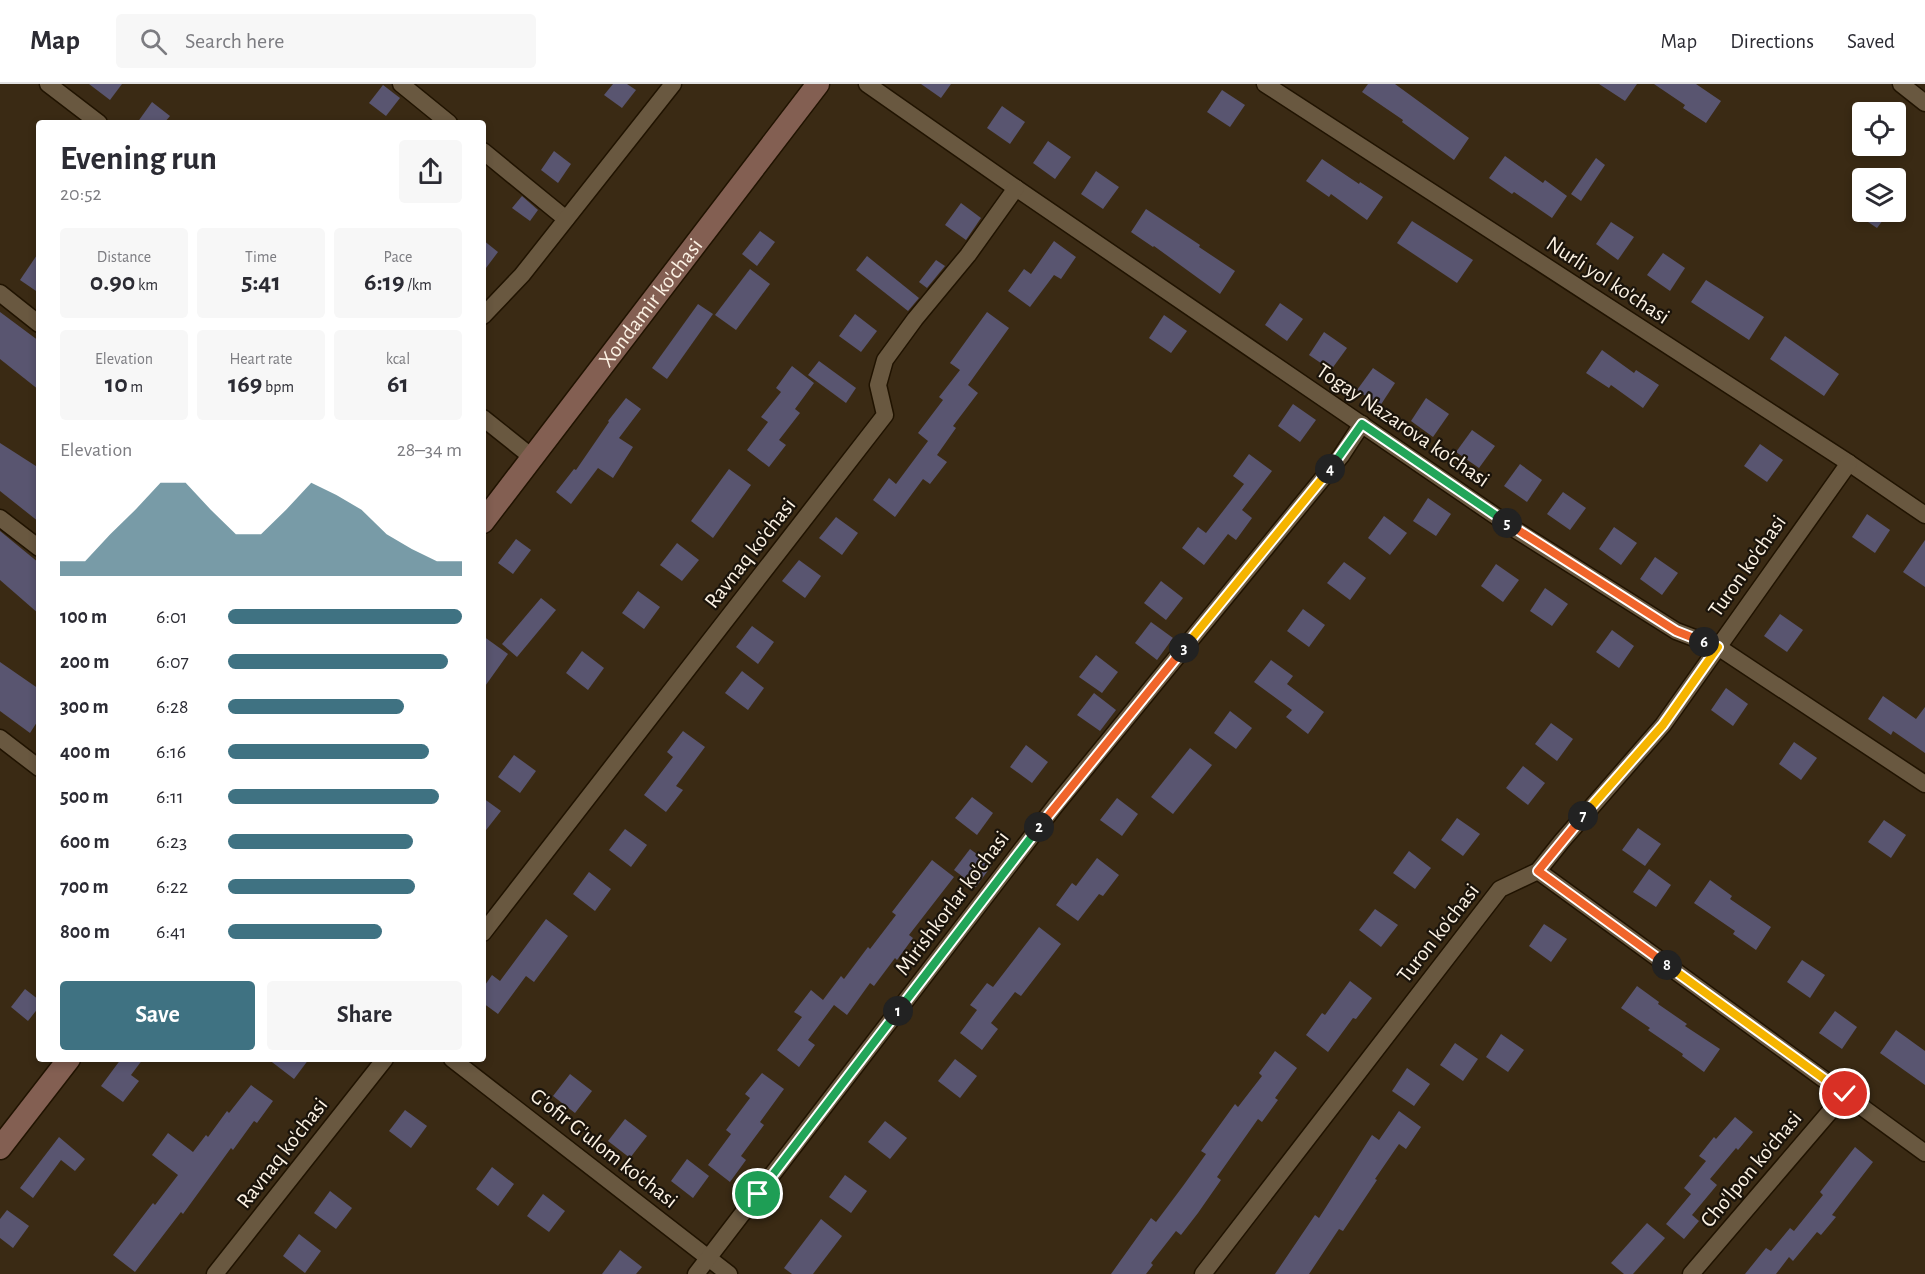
<!DOCTYPE html>
<html lang="en">
<head>
<meta charset="utf-8">
<style>
  body { margin:0; font-family:"Alegreya Sans",sans-serif; background:#f7f7f7; color:#2b2b33; height:100vh; display:flex; flex-direction:column; font-size:22px; white-space:nowrap }
  * { box-sizing:border-box; margin:0 }
  p { font-size:20px; color:#7c7c81 }
  .icon { flex:none; width:33px; height:33px; fill:none; stroke:currentColor; stroke-width:2; stroke-linecap:round; stroke-linejoin:round }
  .map { position:relative; flex:1; overflow:hidden }
  .details { position:absolute; left:36px; top:36px; width:450px; height:942px; display:flex; flex-direction:column; background:#fff; border-radius:6px; box-shadow:0 3px 9px #0003 }
  .details>* { flex:none }
  .fabs { position:absolute; left:1852px; top:18px; display:grid; gap:12px }
  .fabs a { display:grid; place-items:center; width:54px; height:54px; border-radius:6px; background:#fff; box-shadow:0 3px 9px #0003; font-size:30px }
  .pin { position:absolute; display:grid; place-items:center; width:51px; height:51px; color:#fff; margin:-26px; border:3px solid #fff; border-radius:50%; box-shadow:0 2px 6px #0007 }
  .km { position:absolute; width:30px; height:30px; margin:-15px; border-radius:50%; background:#222; color:#fff; font-size:16px; line-height:30px; text-align:center }
  .round { display:grid; place-items:center; flex:none; width:63px; height:63px; border-radius:6px; background:#f7f7f7 }
  .overview { display:flex; align-items:center; justify-content:space-between; height:102px; padding:0 24px }
  h1 { font-size:33px; font-weight:700; line-height:45px }
  .figures { display:grid; grid-template-columns:repeat(3,1fr); gap:9px; height:102px; padding:6px 24px }
  .figures div { display:grid; align-content:center; border-radius:6px; background:#f7f7f7; text-align:center }
  .figures b { font-size:26px; font-weight:700 }
  .figures small { font-size:16px; font-weight:400 }
  .figures p { font-size:16px }
  .chart { height:168px; padding:12px 24px }
  .chart p { display:flex; justify-content:space-between }
  .chart svg { width:100%; height:108px; margin-top:6px; fill:#3f7282; opacity:.7 }
  .button { display:flex; gap:12px; margin-top:auto; padding:12px 24px }
  .button a { flex:1; height:69px; border-radius:6px; background:#3f7282; color:#fff; font-size:24px; font-weight:700; line-height:69px; text-align:center }
  .button a+a { background:#f7f7f7; color:#2b2b33 }
  ul { padding:0 24px; list-style:none; font-size:20px }
  li { display:grid; grid-template-columns:96px 72px 1fr; align-items:center; height:45px }
  li i { height:15px; border-radius:8px; background:#3f7282 }
  header { display:flex; align-items:center; gap:36px; box-sizing:border-box; height:84px; padding:0 30px; background:#fff; border-bottom:2px solid #e1e1e2 }
  header strong { font-size:28px }
  nav { display:flex; gap:33px; margin-inline-start:auto; font-size:21px }
  .search { width:420px; height:54px; background:#f7f7f7; display:flex; align-items:center; gap:15px; box-sizing:border-box; padding:0 21px; border-radius:6px; color:#7c7c81; font-size:22px }
  .map>svg:first-child { display:block }
  .building { fill:#595570 }
  .lines { fill:none; stroke-linecap:round; stroke-linejoin:round }
  .minor-casing { stroke:#201300; stroke-width:19 }
  .secondary-casing { stroke:#201300; stroke-width:25 }
  .minor { stroke:#695840; stroke-width:16 }
  .secondary { stroke:#835f52; stroke-width:22 }
  .split-1-casing { stroke:#fff; stroke-width:12 }
  .split-2-casing { stroke:#fff; stroke-width:12 }
  .split-3-casing { stroke:#fff; stroke-width:12 }
  .split-4-casing { stroke:#fff; stroke-width:12 }
  .split-5-casing { stroke:#fff; stroke-width:12 }
  .split-6-casing { stroke:#fff; stroke-width:12 }
  .split-7-casing { stroke:#fff; stroke-width:12 }
  .split-8-casing { stroke:#fff; stroke-width:12 }
  .split-9-casing { stroke:#fff; stroke-width:12 }
  .split-1 { stroke:#22a559; stroke-width:8 }
  .split-2 { stroke:#22a559; stroke-width:8 }
  .split-3 { stroke:#f0652b; stroke-width:8 }
  .split-4 { stroke:#f5b400; stroke-width:8 }
  .split-5 { stroke:#22a559; stroke-width:8 }
  .split-6 { stroke:#f0652b; stroke-width:8 }
  .split-7 { stroke:#f5b400; stroke-width:8 }
  .split-8 { stroke:#f0652b; stroke-width:8 }
  .split-9 { stroke:#f5b400; stroke-width:8 }
  .labels { text-anchor:middle; dominant-baseline:central; stroke-width:4.5; stroke-linejoin:round; paint-order:stroke }
  .street-label { font-size:22px; fill:#fcf2e4; stroke:#1b140b }
</style>
</head>
<body>
<header>
<strong>Map</strong>
<div class="search"><svg class="icon" aria-label="search" viewBox="0 0 24 24"><circle cx="10" cy="10" r="6"/><path d="M15 15l6 6"/></svg>Search here</div>
<nav><a>Map</a><a>Directions</a><a>Saved</a></nav>
</header>
<div class="map">
<svg width="1925" height="1190" viewBox="0 0 1925 1190">
  <rect width="100%" height="100%" fill="#3a2a14"/>
  <g class="building">
    <polygon points="89,0 122,0 110,16"/>
    <polygon points="613,0 627,0 636,6 622,24 604,11"/>
    <polygon points="921,0 951,0 941,14"/>
    <polygon points="1368,0 1395,0 1469,54 1454,76 1402,38 1403,36 1362,8"/>
    <polygon points="1599,0 1637,0 1625,17"/>
    <polygon points="1654,0 1696,0 1721,17 1706,39 1683,24 1685,21"/>
    <polygon points="383,1 400,14 386,32 369,19"/>
    <polygon points="1222,6 1245,21 1230,43 1207,28"/>
    <polygon points="152,18 170,32 164,39 137,39"/>
    <polygon points="1002,22 1025,38 1010,60 987,44"/>
    <polygon points="1048,57 1071,73 1055,95 1033,79"/>
    <polygon points="554,67 571,80 558,99 541,86"/>
    <polygon points="1505,72 1543,99 1545,96 1567,112 1552,134 1514,108 1512,110 1489,94"/>
    <polygon points="1596,74 1605,81 1581,117 1571,110"/>
    <polygon points="1322,75 1359,100 1360,98 1383,113 1367,136 1331,110 1329,113 1306,97"/>
    <polygon points="1096,87 1119,103 1103,125 1081,110"/>
    <polygon points="522,112 538,126 530,137 512,124"/>
    <polygon points="961,119 981,134 966,156 945,141"/>
    <polygon points="1146,125 1200,161 1199,163 1235,187 1220,210 1154,162 1153,163 1131,148"/>
    <polygon points="1853,128 1889,128 1877,144"/>
    <polygon points="1412,137 1473,176 1457,199 1397,159"/>
    <polygon points="1611,138 1634,153 1618,176 1596,160"/>
    <polygon points="760,147 775,158 757,182 742,170"/>
    <polygon points="483,156 498,168 483,188"/>
    <polygon points="1054,157 1076,173 1061,195 1054,191 1030,223 1008,207 1024,185 1031,190"/>
    <polygon points="39,168 39,209 20,196"/>
    <polygon points="1663,169 1685,184 1670,207 1647,191"/>
    <polygon points="867,172 919,214 908,227 856,186"/>
    <polygon points="936,176 945,182 927,204 919,198"/>
    <polygon points="750,185 770,200 736,246 715,231"/>
    <polygon points="1706,196 1764,233 1749,256 1691,218"/>
    <polygon points="1280,219 1303,235 1287,257 1265,241"/>
    <polygon points="698,220 713,230 667,295 652,284"/>
    <polygon points="0,228 39,257 39,306 0,275"/>
    <polygon points="987,228 1009,244 968,301 978,309 953,342 956,344 937,371 947,378 930,400 923,395 895,433 873,416 889,394 896,400 928,357 918,349 943,316 939,313 960,286 950,279"/>
    <polygon points="855,230 877,247 861,268 839,252"/>
    <polygon points="1164,231 1187,247 1171,269 1149,254"/>
    <polygon points="1324,248 1347,264 1331,286 1309,271"/>
    <polygon points="1785,252 1839,290 1824,312 1770,275"/>
    <polygon points="1602,266 1634,289 1636,286 1659,301 1643,324 1611,301 1609,304 1586,289"/>
    <polygon points="819,277 856,304 846,319 808,291"/>
    <polygon points="792,282 814,299 795,325 800,329 779,356 786,361 769,383 747,366 768,338 761,333 781,308 776,304"/>
    <polygon points="1373,284 1395,299 1380,322 1357,306"/>
    <polygon points="626,314 641,325 619,354 633,363 613,394 598,384 571,420 556,408 574,385 576,386 609,338 608,337"/>
    <polygon points="1426,314 1449,330 1433,353 1411,337"/>
    <polygon points="1293,320 1316,336 1300,358 1278,342"/>
    <polygon points="1472,346 1495,362 1479,384 1456,368"/>
    <polygon points="0,359 39,384 39,438 0,407"/>
    <polygon points="1760,360 1783,376 1767,398 1744,382"/>
    <polygon points="1249,370 1272,387 1242,426 1252,434 1236,456 1228,450 1204,481 1182,464 1198,443 1206,449 1244,400 1233,392"/>
    <polygon points="1520,380 1542,396 1527,418 1504,402"/>
    <polygon points="729,385 751,401 713,454 691,437"/>
    <polygon points="1563,408 1586,424 1570,446 1547,430"/>
    <polygon points="1428,414 1451,430 1436,452 1413,437"/>
    <polygon points="1867,430 1890,446 1875,469 1852,453"/>
    <polygon points="1384,432 1407,449 1390,471 1368,454"/>
    <polygon points="836,433 858,449 842,471 819,454"/>
    <polygon points="1614,443 1637,459 1621,481 1599,465"/>
    <polygon points="0,447 39,479 39,530 0,496"/>
    <polygon points="516,455 531,466 513,490 498,479"/>
    <polygon points="1925,456 1925,503 1903,488"/>
    <polygon points="677,459 699,476 682,497 660,481"/>
    <polygon points="1655,473 1678,489 1662,511 1640,495"/>
    <polygon points="799,476 821,492 805,514 782,497"/>
    <polygon points="1344,478 1366,494 1350,516 1327,499"/>
    <polygon points="1496,480 1519,496 1503,518 1481,502"/>
    <polygon points="1161,497 1183,514 1166,536 1144,519"/>
    <polygon points="1545,504 1568,520 1552,542 1530,527"/>
    <polygon points="638,507 660,523 644,545 622,529"/>
    <polygon points="541,514 556,526 517,573 502,560"/>
    <polygon points="1303,525 1325,541 1309,563 1287,547"/>
    <polygon points="1780,530 1803,546 1787,568 1764,552"/>
    <polygon points="1151,538 1173,554 1157,576 1135,559"/>
    <polygon points="752,542 774,558 758,580 736,563"/>
    <polygon points="1612,546 1634,562 1619,584 1596,568"/>
    <polygon points="483,552 508,570 483,605"/>
    <polygon points="582,567 604,584 588,606 566,589"/>
    <polygon points="1096,571 1118,588 1102,609 1079,593"/>
    <polygon points="1271,576 1293,592 1287,600 1324,628 1308,650 1286,633 1292,626 1254,598"/>
    <polygon points="0,578 39,605 39,635 30,649 0,627"/>
    <polygon points="742,587 764,604 748,626 725,609"/>
    <polygon points="1726,604 1748,620 1733,642 1711,626"/>
    <polygon points="1094,609 1116,626 1100,647 1077,631"/>
    <polygon points="1883,612 1916,635 1925,623 1925,669 1893,647 1891,651 1868,635"/>
    <polygon points="1230,627 1252,644 1236,665 1214,649"/>
    <polygon points="1551,639 1573,655 1557,677 1535,660"/>
    <polygon points="683,647 705,663 676,702 683,706 666,728 644,711 673,673 667,668"/>
    <polygon points="1794,658 1817,674 1801,696 1779,680"/>
    <polygon points="1026,661 1048,678 1032,699 1010,683"/>
    <polygon points="1190,664 1212,681 1173,730 1151,713"/>
    <polygon points="514,671 536,687 520,709 498,693"/>
    <polygon points="1523,682 1545,699 1528,721 1506,704"/>
    <polygon points="972,713 993,729 977,751 955,734"/>
    <polygon points="483,714 501,727 483,750"/>
    <polygon points="1117,714 1138,730 1122,752 1100,736"/>
    <polygon points="1457,734 1480,750 1463,772 1441,756"/>
    <polygon points="1884,736 1906,751 1891,774 1868,758"/>
    <polygon points="1638,744 1661,760 1645,782 1622,766"/>
    <polygon points="625,745 647,761 631,783 609,766"/>
    <polygon points="970,765 992,781 976,803 954,786"/>
    <polygon points="1409,767 1431,784 1415,805 1393,789"/>
    <polygon points="1097,774 1119,791 1103,812 1099,810 1078,837 1056,821 1072,799 1076,802"/>
    <polygon points="932,776 954,793 909,851 913,854 897,876 895,874 874,902 870,899 847,931 834,921 808,956 815,961 799,983 777,966 802,933 794,928 811,906 823,916 841,892 844,895 868,863 870,865 896,831 892,828"/>
    <polygon points="1649,785 1671,801 1656,823 1633,808"/>
    <polygon points="589,788 611,805 595,827 573,810"/>
    <polygon points="1710,796 1732,812 1730,815 1771,843 1756,866 1733,850 1735,847 1694,819"/>
    <polygon points="1375,825 1398,841 1381,863 1359,846"/>
    <polygon points="546,835 568,852 534,898 526,892 498,930 483,919 483,904 492,891 500,897"/>
    <polygon points="1544,840 1567,855 1551,878 1529,862"/>
    <polygon points="1039,843 1061,860 1021,912 1015,908 991,939 998,945 982,966 960,949 977,926 970,921 987,899 993,903"/>
    <polygon points="1802,876 1825,891 1810,914 1787,898"/>
    <polygon points="1350,897 1372,914 1356,935 1353,934 1328,968 1306,951 1322,929 1325,931"/>
    <polygon points="1637,902 1659,918 1658,920 1687,940 1685,942 1720,965 1704,988 1682,972 1683,970 1648,946 1650,944 1621,924"/>
    <polygon points="25,905 39,916 39,923 28,937 11,923"/>
    <polygon points="1835,927 1857,943 1842,965 1819,949"/>
    <polygon points="1896,946 1925,967 1925,1001 1880,969"/>
    <polygon points="1501,950 1524,966 1508,988 1486,973"/>
    <polygon points="1455,959 1478,975 1463,997 1440,981"/>
    <polygon points="1275,967 1297,984 1275,1014 1278,1016 1262,1038 1258,1035 1217,1093 1221,1096 1198,1129 1181,1151 1176,1147 1151,1179 1153,1181 1146,1190 1111,1190 1151,1134 1156,1138 1183,1102 1206,1070 1201,1067 1235,1020 1238,1023 1262,992 1259,989"/>
    <polygon points="121,975 143,975 131,991 139,997 123,1018 101,1002"/>
    <polygon points="268,975 309,975 294,995"/>
    <polygon points="955,975 977,992 960,1014 938,997"/>
    <polygon points="1407,984 1430,1000 1414,1022 1392,1007"/>
    <polygon points="762,989 784,1005 760,1038 764,1041 741,1072 746,1076 730,1098 708,1081 731,1050 726,1046 750,1014 745,1010"/>
    <polygon points="570,990 592,1007 575,1029 553,1012"/>
    <polygon points="251,1001 273,1017 257,1039 254,1037 233,1066 231,1064 183,1130 181,1128 135,1188 113,1171 153,1119 155,1121 178,1091 152,1071 168,1049 193,1068 206,1051 208,1053 227,1027 229,1029"/>
    <polygon points="405,1026 427,1042 411,1064 389,1047"/>
    <polygon points="1399,1027 1421,1043 1406,1065 1399,1060 1375,1095 1377,1096 1343,1147 1339,1145 1309,1190 1275,1190 1315,1131 1319,1134 1372,1051 1379,1056"/>
    <polygon points="1735,1033 1753,1048 1738,1066 1736,1064 1710,1095 1717,1101 1692,1131 1699,1137 1684,1155 1666,1140 1691,1110 1684,1104 1706,1077 1699,1072 1714,1053 1716,1055"/>
    <polygon points="625,1035 647,1052 630,1074 608,1057"/>
    <polygon points="885,1037 907,1054 890,1075 868,1058"/>
    <polygon points="59,1053 85,1075 75,1087 61,1076 33,1114 20,1104"/>
    <polygon points="1855,1063 1873,1078 1832,1131 1836,1133 1821,1151 1817,1148 1793,1177 1789,1173 1776,1190 1745,1190 1766,1164 1771,1167 1790,1144 1794,1147 1823,1111 1820,1108"/>
    <polygon points="687,1075 709,1092 693,1114 671,1097"/>
    <polygon points="492,1083 514,1100 498,1122 476,1105"/>
    <polygon points="845,1091 867,1107 851,1129 829,1113"/>
    <polygon points="330,1107 352,1124 336,1145 314,1129"/>
    <polygon points="543,1110 565,1127 549,1148 527,1132"/>
    <polygon points="7,1126 29,1142 13,1164 0,1154 0,1135"/>
    <polygon points="821,1135 842,1152 813,1190 792,1190 784,1184"/>
    <polygon points="1647,1139 1665,1154 1633,1190 1624,1190 1611,1179"/>
    <polygon points="299,1150 321,1167 305,1189 283,1172"/>
    <polygon points="620,1166 642,1183 636,1190 602,1190"/>
  </g>
  <g class="lines">
    <defs>
      <g id="minor">
        <polyline points="48,0 99,39"/>
        <polyline points="401,0 449,39"/>
        <polyline points="867,0 1013,102 1516,446 1676,547 1718,563 1925,700"/>
        <polyline points="1265,0 1849,379 1925,431"/>
        <polyline points="1901,0 1925,19"/>
        <polyline points="483,67 566,135"/>
        <polyline points="0,209 39,240"/>
        <polyline points="483,232 522,191 673,0"/>
        <polyline points="483,334 533,374"/>
        <polyline points="0,434 39,464"/>
        <polyline points="0,654 39,684"/>
        <polyline points="1538,787 1925,1069"/>
        <polyline points="483,849 885,331 878,301 885,276 915,235 968,171 1016,104"/>
        <polyline points="452,975 729,1190"/>
        <polyline points="215,1190 385,975"/>
        <polyline points="696,1190 1055,722 1341,372 1362,340"/>
        <polyline points="1203,1190 1500,805 1538,787 1562,757 1663,641 1849,379"/>
        <polyline points="1691,1190 1845,1010"/>
      </g>
      <g id="secondary">
        <path id="s1" d="M483 438 818 0"/>
        <polyline points="0,1064 69,975"/>
      </g>
    </defs>
    <use href="#minor" class="minor-casing"/>
    <use href="#secondary" class="secondary-casing"/>
    <use href="#minor" class="minor"/>
    <use href="#secondary" class="secondary"/>
  </g>
  <g class="lines">
    <defs>
      <polyline id="split-1" points="758,1110 898,927"/>
      <polyline id="split-2" points="898,927 1039,743"/>
      <polyline id="split-3" points="1039,743 1184,564"/>
      <polyline id="split-4" points="1184,564 1330,385"/>
      <polyline id="split-5" points="1330,385 1362,340 1507,439"/>
      <polyline id="split-6" points="1507,439 1676,547 1704,558"/>
      <polyline id="split-7" points="1583,732 1663,641 1718,563 1704,558"/>
      <polyline id="split-8" points="1583,732 1538,787 1667,881"/>
      <polyline id="split-9" points="1667,881 1845,1010"/>
    </defs>
    <use href="#split-1" class="split-1-casing"/>
    <use href="#split-2" class="split-2-casing"/>
    <use href="#split-3" class="split-3-casing"/>
    <use href="#split-4" class="split-4-casing"/>
    <use href="#split-5" class="split-5-casing"/>
    <use href="#split-6" class="split-6-casing"/>
    <use href="#split-7" class="split-7-casing"/>
    <use href="#split-8" class="split-8-casing"/>
    <use href="#split-9" class="split-9-casing"/>
    <use href="#split-1" class="split-1"/>
    <use href="#split-2" class="split-2"/>
    <use href="#split-3" class="split-3"/>
    <use href="#split-4" class="split-4"/>
    <use href="#split-5" class="split-5"/>
    <use href="#split-6" class="split-6"/>
    <use href="#split-7" class="split-7"/>
    <use href="#split-8" class="split-8"/>
    <use href="#split-9" class="split-9"/>
  </g>
  <g class="labels">
    <g class="street-label">
      <text transform="translate(1608 196) rotate(33)">Nurli yol ko'chasi</text>
      <text stroke="none"><textPath href="#s1" startOffset="276">Xondamir ko'chasi</textPath></text>
      <text transform="translate(1403 341) rotate(34)">Togay Nazarova ko'chasi</text>
      <text transform="translate(750 469) rotate(-52)">Ravnaq ko'chasi</text>
      <text transform="translate(1747 482) rotate(-55)">Turon ko'chasi</text>
      <text transform="translate(952 819) rotate(-53)">Mirishkorlar ko'chasi</text>
      <text transform="translate(1438 849) rotate(-52)">Turon ko'chasi</text>
      <text transform="translate(604 1064) rotate(38)">G'ofir G'ulom ko'chasi</text>
      <text transform="translate(282 1069) rotate(-52)">Ravnaq ko'chasi</text>
      <text transform="translate(1751 1085) rotate(-50)">Cho'lpon ko'chasi</text>
    </g>
  </g>
</svg>
<div class="fabs">
<a><svg class="icon" aria-label="locate" viewBox="0 0 24 24"><circle cx="12" cy="12" r="6"/><path d="M12 2v4M12 18v4M2 12h4M18 12h4"/></svg></a>
<a><svg class="icon" aria-label="layers" viewBox="0 0 24 24"><path d="M12 4l9 5-9 5-9-5zM3 14l9 5 9-5"/></svg></a>
</div>
<div class="pin" style="left:758px;top:1110px;background:#1e9e55"><svg class="icon" aria-label="arrive" viewBox="0 0 24 24"><path d="M6 21V4h12l-3 4 3 4H6"/></svg></div>
<div class="pin" style="left:1845px;top:1010px;background:#d93025"><svg class="icon" aria-label="check" viewBox="0 0 24 24"><path d="M5 12l5 5 9-10"/></svg></div>
<b class="km" style="left:898px;top:927px">1</b>
<b class="km" style="left:1039px;top:743px">2</b>
<b class="km" style="left:1184px;top:564px">3</b>
<b class="km" style="left:1330px;top:385px">4</b>
<b class="km" style="left:1507px;top:439px">5</b>
<b class="km" style="left:1704px;top:558px">6</b>
<b class="km" style="left:1583px;top:732px">7</b>
<b class="km" style="left:1667px;top:881px">8</b>
<section class="details">
<div class="overview"><div><h1>Evening run</h1><p>20:52</p></div><a class="round"><svg class="icon" aria-label="share" viewBox="0 0 24 24"><path d="M12 15V3M7 8l5-5 5 5M5 13v7h14v-7"/></svg></a></div>
<div class="figures">
<div><p>Distance</p><b>0.90<small> km</small></b></div>
<div><p>Time</p><b>5:41</b></div>
<div><p>Pace</p><b>6:19<small> /km</small></b></div>
</div>
<div class="figures">
<div><p>Elevation</p><b>10<small> m</small></b></div>
<div><p>Heart rate</p><b>169<small> bpm</small></b></div>
<div><p>kcal</p><b>61</b></div>
</div>
<div class="chart"><p><span>Elevation</span>28–34 m</p>
<svg viewBox="0 0 160 44" preserveAspectRatio="none"><path d="M0 44V38L10 38L20 27L30 17L40 6L50 6L60 17L70 27L80 27L90 17L100 6L110 11L120 17L130 27L140 33L150 38L160 38V44z"/></svg>
</div>
<ul>
<li><b>100 m</b>6:01<i style="width:100%"></i></li>
<li><b>200 m</b>6:07<i style="width:94%"></i></li>
<li><b>300 m</b>6:28<i style="width:75%"></i></li>
<li><b>400 m</b>6:16<i style="width:86%"></i></li>
<li><b>500 m</b>6:11<i style="width:90%"></i></li>
<li><b>600 m</b>6:23<i style="width:79%"></i></li>
<li><b>700 m</b>6:22<i style="width:80%"></i></li>
<li><b>800 m</b>6:41<i style="width:66%"></i></li>
</ul>
<div class="button"><a>Save</a><a>Share</a></div>
</section>
</div>
</body>
</html>
